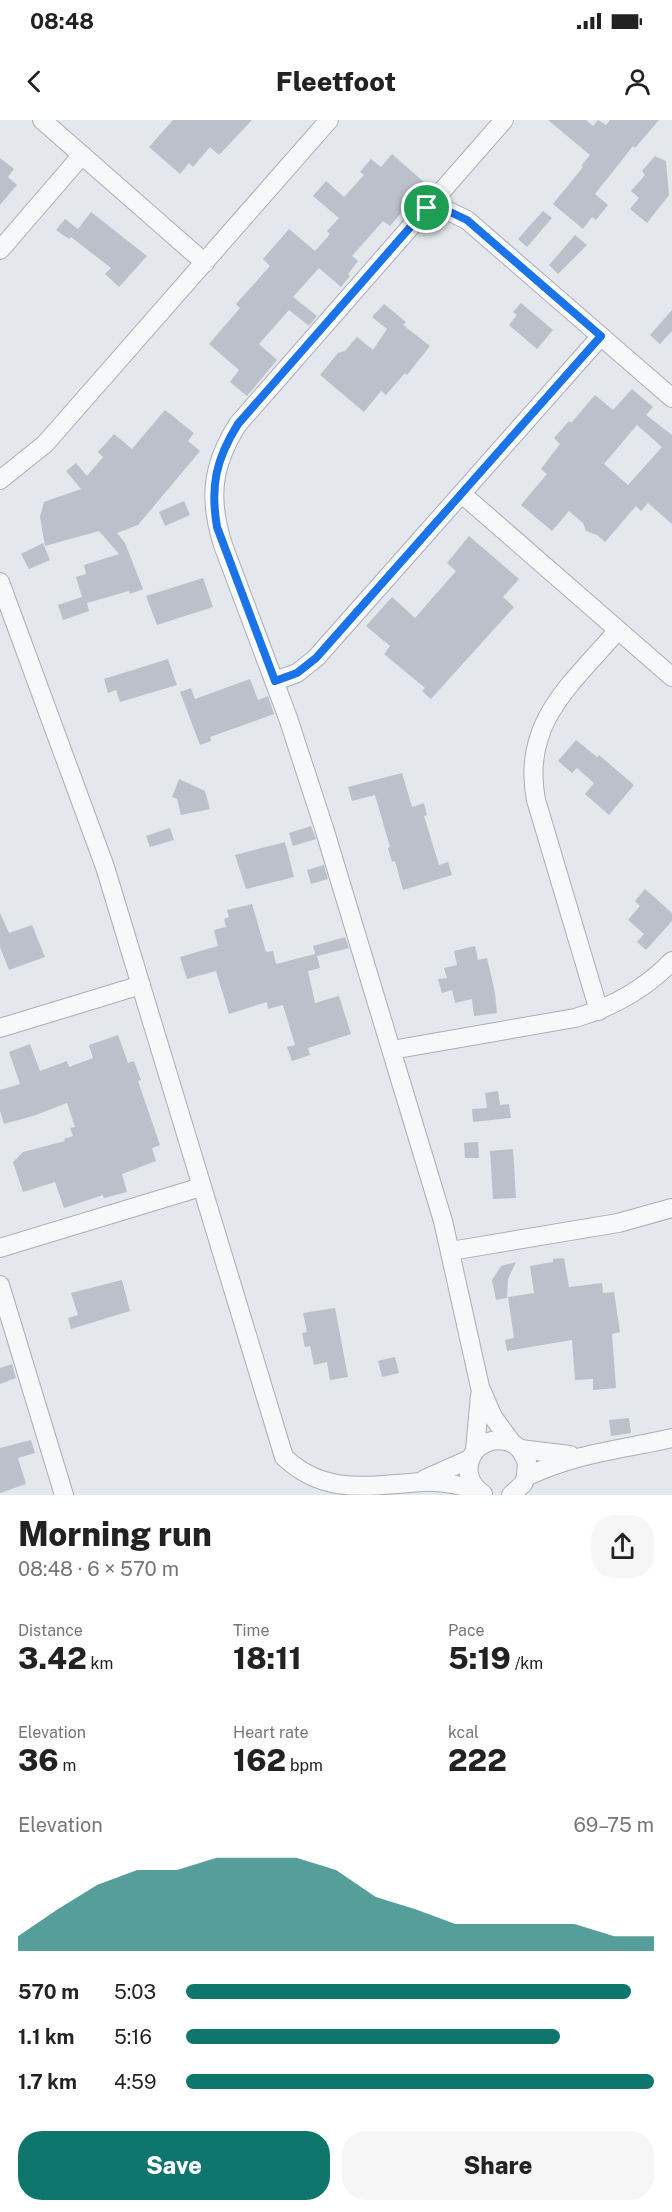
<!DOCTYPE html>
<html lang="en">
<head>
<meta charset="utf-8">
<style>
  body { margin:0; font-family:"Public Sans",sans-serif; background:#f6f6f6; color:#222; height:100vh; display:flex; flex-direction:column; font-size:22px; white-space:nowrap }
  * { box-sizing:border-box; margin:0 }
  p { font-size:20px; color:#767676 }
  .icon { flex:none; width:33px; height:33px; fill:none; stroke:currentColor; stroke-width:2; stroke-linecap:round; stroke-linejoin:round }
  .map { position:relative; height:1375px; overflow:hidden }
  .drawer { display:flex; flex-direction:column; background:#fff; flex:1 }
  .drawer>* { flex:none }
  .pin { position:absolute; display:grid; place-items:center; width:51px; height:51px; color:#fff; margin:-26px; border:3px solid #fff; border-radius:50%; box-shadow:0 2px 6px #0007 }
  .round { display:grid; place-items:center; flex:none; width:63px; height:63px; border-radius:24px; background:#f6f6f6 }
  .overview { display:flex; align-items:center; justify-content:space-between; height:102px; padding:0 18px }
  h1 { font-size:33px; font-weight:800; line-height:45px }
  .stats { display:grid; grid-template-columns:repeat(3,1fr); gap:9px; height:102px; padding:6px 18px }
  .stats div { display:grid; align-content:center }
  .stats b { font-size:30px; font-weight:800 }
  .stats small { font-size:16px; font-weight:400 }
  .stats p { font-size:16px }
  .chart { height:168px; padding:12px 18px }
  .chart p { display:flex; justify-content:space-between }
  .chart svg { width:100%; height:108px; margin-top:6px; fill:#0f766e; opacity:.7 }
  .action { display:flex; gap:12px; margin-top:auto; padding:12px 18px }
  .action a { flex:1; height:69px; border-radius:24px; background:#0f766e; color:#fff; font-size:24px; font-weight:800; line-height:69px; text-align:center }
  .action a+a { background:#f6f6f6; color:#222 }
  ul { padding:0 18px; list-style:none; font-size:20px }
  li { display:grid; grid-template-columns:96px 72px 1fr; align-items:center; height:45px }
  li i { height:15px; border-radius:8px; background:#0f766e }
  .status { display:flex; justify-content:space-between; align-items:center; height:42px; padding:0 30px; background:#fff; direction:ltr }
  .status svg { height:16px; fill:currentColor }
  header { display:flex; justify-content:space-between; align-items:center; height:78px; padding:0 18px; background:#fff; font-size:27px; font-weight:800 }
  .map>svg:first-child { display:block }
  .building { fill:#bbc0ca; fill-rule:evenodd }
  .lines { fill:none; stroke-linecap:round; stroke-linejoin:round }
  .minor-casing { stroke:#a9aeb7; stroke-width:20 }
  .minor { stroke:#f7f8fa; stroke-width:18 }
  .route-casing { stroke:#fff; stroke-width:12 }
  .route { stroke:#1a73e8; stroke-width:8 }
</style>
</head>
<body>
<div class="status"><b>08:48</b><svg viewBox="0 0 49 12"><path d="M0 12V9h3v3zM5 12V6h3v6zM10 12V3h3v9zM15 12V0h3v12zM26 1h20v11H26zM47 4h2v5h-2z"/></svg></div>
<header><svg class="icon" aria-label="back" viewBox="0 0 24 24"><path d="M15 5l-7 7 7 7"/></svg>Fleetfoot<svg class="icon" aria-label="person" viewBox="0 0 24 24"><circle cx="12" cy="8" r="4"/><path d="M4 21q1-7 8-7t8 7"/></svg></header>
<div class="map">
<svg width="672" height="1375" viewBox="0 0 672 1375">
  <rect width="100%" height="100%" fill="#e4e7ec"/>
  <g class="building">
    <polygon points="173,0 252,0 219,35 210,27 193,47 189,43 180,54 149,27"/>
    <polygon points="548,0 586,0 593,6 598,0 606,5 610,0 659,0 635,28 633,26 595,74 608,85 596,100 592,97 583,109 553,84 583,47 581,46 590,35"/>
    <polygon points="392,34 426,64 390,106 383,101 352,136 358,141 348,154 350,156 341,167 319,148 293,177 317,196 309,206 289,190 259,224 277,240 247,276 230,262 239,250 209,224 240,188 236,184 270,146 263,139 289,109 315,131 330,114 327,111 339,98 313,76 326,61 344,77 364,55 360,52 371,39 381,47"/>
    <polygon points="655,36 666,41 669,75 647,103 630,89 639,78 631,71 645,55 642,51"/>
    <polygon points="0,38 14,49 8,57 17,65 0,85"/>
    <polygon points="543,91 552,98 527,127 518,119"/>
    <polygon points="91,92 147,136 119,167 105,154 111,148 71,117 69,119 56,110 65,99 78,109"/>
    <polygon points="575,115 587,125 558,154 549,145"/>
    <polygon points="521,183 553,210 537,229 509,205 517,195 513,192"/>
    <polygon points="384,184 406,202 403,205 430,226 407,255 405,253 386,275 381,271 364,292 320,255 338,233 345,231 357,217 373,230 387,209 372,197"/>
    <polygon points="672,190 672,211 660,224 650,215"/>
    <path d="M632 269 653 287 646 295 672 315V404L648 383 641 391 636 386 605 422 597 415 586 411 583 403 569 391 552 411 521 385 547 354 541 349 560 324 554 318 569 301 571 303 595 275 613 290ZM637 305 662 327 628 365 604 344Z"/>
    <polygon points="165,290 194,313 188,321 200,331 138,405 117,413 125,423 143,469 130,474 129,471 87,483 89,491 63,500 58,485 82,477 76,457 86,454 84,445 119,434 99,411 45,426 40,397 44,382 81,369 66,351 76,343 87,356 103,337 98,332 114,314 132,329"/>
    <polygon points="184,381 190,395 165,406 159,392"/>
    <polygon points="469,416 519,459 503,477 514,487 431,579 422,571 425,568 384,534 390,526 366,506 392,477 415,498 456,451 447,443"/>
    <polygon points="43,423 50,440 29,449 21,434"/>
    <polygon points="203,458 213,487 157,505 146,476"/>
    <polygon points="168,539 177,565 120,582 116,570 108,573 104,559"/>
    <polygon points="250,559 258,580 268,576 274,594 210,617 211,621 200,625 180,572 191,568 195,579"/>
    <polygon points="576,620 597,637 599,635 634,665 609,695 585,674 594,663 577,648 572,653 558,641"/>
    <polygon points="402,653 412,687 424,683 427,695 424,696 439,745 448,742 452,755 403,770 395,741 392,742 388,728 390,727 375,675 352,681 348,667"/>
    <polygon points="179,659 205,671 210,689 181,695 177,679 172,677"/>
    <polygon points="311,706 316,719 293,726 289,713"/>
    <polygon points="170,708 174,720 150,727 146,716"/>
    <polygon points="285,722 294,757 246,769 235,735"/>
    <polygon points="324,745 328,759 311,764 307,750"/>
    <polygon points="645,769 672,793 672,801 646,830 637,822 644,814 628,800 640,786 635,781"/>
    <polygon points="252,784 266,832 273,831 276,844 315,834 313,826 345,817 349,828 317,836 320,848 308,851 315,883 339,876 351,914 308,928 310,935 292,941 287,927 295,925 283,885 268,889 267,882 229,894 216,851 187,859 180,837 218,826 214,810 226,807 224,799 229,797 227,790"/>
    <polygon points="0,793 9,813 32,805 45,837 9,850 0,827"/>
    <polygon points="475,826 478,840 487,838 495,873 497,893 474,896 472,879 455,883 452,870 442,873 438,859 447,858 444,848 457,845 454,831"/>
    <polygon points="118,915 128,943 134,941 141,960 138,961 160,1025 152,1028 156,1041 122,1054 127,1072 104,1078 103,1075 64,1088 55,1062 23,1072 13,1042 23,1032 65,1021 64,1019 73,1016 70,1008 75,1007 67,983 36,995 4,1004 0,991 0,970 20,964 9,932 30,924 40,951 67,941 69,947 93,938 89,925"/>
    <polygon points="498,971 500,985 509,984 511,998 473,1002 472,989 487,988 485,973"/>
    <polygon points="478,1022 479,1038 465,1038 464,1023"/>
    <polygon points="513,1029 516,1078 493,1079 490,1031"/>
    <polygon points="564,1138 569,1167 602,1163 603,1173 614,1172 620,1212 612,1214 616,1268 593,1270 593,1259 575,1260 572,1220 507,1231 505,1220 514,1218 508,1177 534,1173 530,1146 553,1142 553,1139"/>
    <polygon points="516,1142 508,1159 507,1178 496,1180 492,1160 501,1146"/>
    <polygon points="122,1160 130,1191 71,1209 68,1198 78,1195 71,1173"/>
    <polygon points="335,1188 348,1257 330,1260 327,1242 314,1245 310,1226 305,1227 302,1213 307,1212 303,1193"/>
    <polygon points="395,1237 399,1253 382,1257 378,1241"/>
    <polygon points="12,1244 16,1258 0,1264 0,1248"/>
    <polygon points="629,1298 631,1313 611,1316 609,1300"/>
    <polygon points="31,1320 35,1333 18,1338 26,1364 0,1373 0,1328"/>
  </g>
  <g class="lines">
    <defs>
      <g id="minor">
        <polyline points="42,0 205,143"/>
        <path d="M504 0 238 304C212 345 208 378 223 425L288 598 324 708 443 1101 480 1267 493 1297 512 1323 520 1329 527 1342 526 1357 523 1364 511 1375"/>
        <polyline points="427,88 448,91 467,100 672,278"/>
        <polyline points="0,130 82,35"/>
        <polyline points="0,360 45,324 329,0"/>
        <polyline points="462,374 672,557"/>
        <path d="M0 462 105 747 284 1337C324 1375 366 1366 423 1362 442 1361 460 1365 478 1370"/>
        <polyline points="275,561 297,553 316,538 601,216"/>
        <path d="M599 891 536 680C521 602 572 564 618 510"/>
        <polyline points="0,908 141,865"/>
        <path d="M392 930 575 898C613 887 644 870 672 841"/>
        <polyline points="0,1128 201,1067"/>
        <polyline points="451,1131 618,1103 672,1088"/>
        <polyline points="0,1165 64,1375"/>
        <polyline points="520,1329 570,1335"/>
        <polyline points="475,1330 480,1275"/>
        <path d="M526 1357C575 1333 620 1330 672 1318"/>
        <polyline points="425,1359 470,1339"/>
        <path d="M483 1374C451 1352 477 1309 512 1323"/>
      </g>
    </defs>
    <use href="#minor" class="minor-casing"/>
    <use href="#minor" class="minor"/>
  </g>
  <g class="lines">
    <defs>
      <path id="route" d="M427 88 448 91 467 100 601 216 316 538 297 553 275 561 217 407C210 366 216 339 238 304Z"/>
    </defs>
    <use href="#route" class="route-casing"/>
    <use href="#route" class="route"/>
  </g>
</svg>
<div class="pin" style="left:427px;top:88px;background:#1e9e55"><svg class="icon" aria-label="arrive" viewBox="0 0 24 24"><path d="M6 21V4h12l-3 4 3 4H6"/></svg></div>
</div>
<section class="drawer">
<div class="overview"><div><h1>Morning run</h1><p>08:48 · 6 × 570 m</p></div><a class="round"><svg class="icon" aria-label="share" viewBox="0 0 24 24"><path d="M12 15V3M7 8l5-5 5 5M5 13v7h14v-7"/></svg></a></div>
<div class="stats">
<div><p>Distance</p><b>3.42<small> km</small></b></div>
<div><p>Time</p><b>18:11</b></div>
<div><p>Pace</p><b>5:19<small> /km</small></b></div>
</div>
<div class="stats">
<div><p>Elevation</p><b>36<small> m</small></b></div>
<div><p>Heart rate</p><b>162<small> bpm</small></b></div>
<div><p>kcal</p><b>222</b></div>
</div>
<div class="chart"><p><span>Elevation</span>69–75 m</p>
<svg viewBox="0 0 160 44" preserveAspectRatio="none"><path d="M0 44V38L10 27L20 17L30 11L40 11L50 6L60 6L70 6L80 11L90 22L100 27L110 33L120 33L130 33L140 33L150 38L160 38V44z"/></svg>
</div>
<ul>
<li><b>570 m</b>5:03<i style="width:95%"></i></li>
<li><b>1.1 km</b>5:16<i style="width:80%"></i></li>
<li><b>1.7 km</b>4:59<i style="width:100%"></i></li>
</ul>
<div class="action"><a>Save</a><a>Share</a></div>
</section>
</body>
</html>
